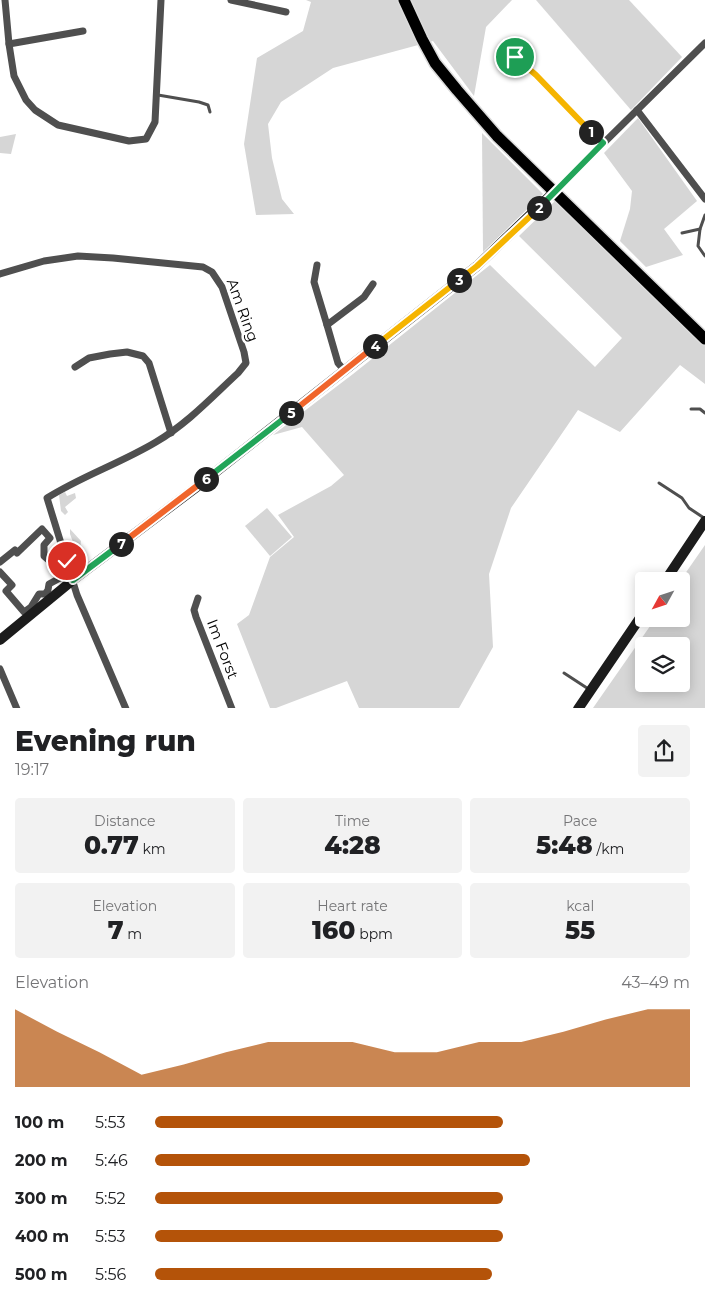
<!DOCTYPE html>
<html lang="en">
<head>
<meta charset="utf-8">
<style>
  body { margin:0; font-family:Montserrat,sans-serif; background:#f2f2f2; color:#202124; height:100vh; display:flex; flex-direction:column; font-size:19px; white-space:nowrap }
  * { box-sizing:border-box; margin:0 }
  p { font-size:16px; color:#757577 }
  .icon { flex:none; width:28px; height:28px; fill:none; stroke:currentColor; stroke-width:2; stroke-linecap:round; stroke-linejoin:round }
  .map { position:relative; height:708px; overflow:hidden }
  .drawer { display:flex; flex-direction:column; background:#fff; flex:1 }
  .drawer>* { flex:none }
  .needle { width:32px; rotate:230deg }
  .fabs { position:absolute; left:635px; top:572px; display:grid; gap:10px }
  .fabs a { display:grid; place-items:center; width:55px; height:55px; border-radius:5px; background:#fff; box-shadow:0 2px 12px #0003; font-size:25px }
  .pin { position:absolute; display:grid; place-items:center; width:42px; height:42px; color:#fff; margin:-21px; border:2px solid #fff; border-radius:50%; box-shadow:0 1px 5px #0007 }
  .km { position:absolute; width:25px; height:25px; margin:-12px; border-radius:50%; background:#222; color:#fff; font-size:14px; line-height:25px; text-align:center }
  .round { display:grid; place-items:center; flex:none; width:52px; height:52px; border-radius:5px; background:#f2f2f2 }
  .headline { display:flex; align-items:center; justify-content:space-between; height:85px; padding:0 15px }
  h1 { font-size:28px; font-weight:800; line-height:38px }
  .figures { display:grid; grid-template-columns:repeat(3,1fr); gap:8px; height:85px; padding:5px 15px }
  .figures div { display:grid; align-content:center; border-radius:5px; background:#f2f2f2; text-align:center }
  .figures b { font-size:25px; font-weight:800 }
  .figures small { font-size:14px; font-weight:400 }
  .figures p { font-size:14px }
  .chart { height:140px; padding:10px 15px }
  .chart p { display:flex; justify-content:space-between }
  .chart svg { width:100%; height:90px; margin-top:5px; fill:#b45309; opacity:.7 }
  ul { padding:0 15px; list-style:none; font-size:16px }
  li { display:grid; grid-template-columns:80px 60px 1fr; align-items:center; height:38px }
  li i { height:12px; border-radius:6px; background:#b45309 }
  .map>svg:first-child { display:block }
  .green { fill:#d6d6d6; fill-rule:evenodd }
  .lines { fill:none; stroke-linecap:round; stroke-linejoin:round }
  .primary-casing { stroke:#dbdbdb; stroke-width:14 }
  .lane { stroke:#4f4f4f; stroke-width:3 }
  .street { stroke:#4f4f4f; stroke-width:7 }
  .secondary { stroke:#1c1c1c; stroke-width:10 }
  .primary { stroke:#000; stroke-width:11 }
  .split-1-casing { stroke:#fff; stroke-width:10 }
  .split-2-casing { stroke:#fff; stroke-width:10 }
  .split-3-casing { stroke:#fff; stroke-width:10 }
  .split-4-casing { stroke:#fff; stroke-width:10 }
  .split-5-casing { stroke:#fff; stroke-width:10 }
  .split-6-casing { stroke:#fff; stroke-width:10 }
  .split-7-casing { stroke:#fff; stroke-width:10 }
  .split-8-casing { stroke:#fff; stroke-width:10 }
  .split-1 { stroke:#f5b400; stroke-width:6 }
  .split-2 { stroke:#22a559; stroke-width:6 }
  .split-3 { stroke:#f5b400; stroke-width:6 }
  .split-4 { stroke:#f5b400; stroke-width:6 }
  .split-5 { stroke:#f0652b; stroke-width:6 }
  .split-6 { stroke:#22a559; stroke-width:6 }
  .split-7 { stroke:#f0652b; stroke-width:6 }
  .split-8 { stroke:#22a559; stroke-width:6 }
  .labels { text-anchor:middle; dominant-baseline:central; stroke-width:5; stroke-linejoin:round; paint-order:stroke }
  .street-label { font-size:15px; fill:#000; stroke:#fff }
</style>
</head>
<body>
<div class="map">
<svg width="705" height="709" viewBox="0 0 705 709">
  <rect width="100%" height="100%" fill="#fff"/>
  <g class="green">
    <polygon points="306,0 512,0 486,27 474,96 433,41 333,68 281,102 268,124 272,158 282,199 294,214 256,215 244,144 257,58 303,31 311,2"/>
    <polygon points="536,0 629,0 682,57 631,110"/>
    <polygon points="638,118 697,201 664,229 683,255 646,267 620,241 630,209 632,191 604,153"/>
    <polygon points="482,133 543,194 483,252"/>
    <polygon points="16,134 11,154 0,153 0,137"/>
    <polygon points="555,201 705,345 705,384 680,365 620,432 578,410 511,508 489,574 493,647 459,708 359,708 347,681 276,708 270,708 237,624 249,615 270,557 294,537 278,515 331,486 344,475 302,427 273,435 353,374 490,265 595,367 622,338 519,236"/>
    <polygon points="65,492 67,496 75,493 76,498 65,507 68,512 65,515 61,511 59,495"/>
    <polygon points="267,508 292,537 270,556 245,526"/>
    <polygon points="70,529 81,541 80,550 76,550 70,534"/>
    <path d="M705 545V708H593L655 619H681L680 581ZM644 646H681V684H644Z"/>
  </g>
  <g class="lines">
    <defs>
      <polyline id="primary" points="404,0 422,39 435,63 457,90 497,136 705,339"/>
    </defs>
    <use href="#primary" class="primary-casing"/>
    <g class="lane">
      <polyline points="158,95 199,102 208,105 210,112"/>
      <polyline points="705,215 700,229 698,246 705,256"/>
      <polyline points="682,233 700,229"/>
      <polyline points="691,409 700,409 705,413"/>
      <polyline points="659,483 682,498 689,508 704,518"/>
      <polyline points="564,673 590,690"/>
    </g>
    <g class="street">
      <polyline points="5,0 9,44 14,76 26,100 35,110 58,125 129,141 146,139 155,122 161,0"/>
      <polyline points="231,0 286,12"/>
      <polyline points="9,44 83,31"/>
      <polyline points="515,57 536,75 603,143"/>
      <polyline points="637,110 705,199"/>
      <polyline points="555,191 705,43"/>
      <polyline points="317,265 314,282 327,325 364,297 373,284"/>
      <path d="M0 274 44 261 78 256 113 258 203 267 212 272 222 287 244 352 246 363 238 373C212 397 187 424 156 442 121 463 82 476 47 498L77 595 126 709"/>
      <polyline points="327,325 338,363 344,370"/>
      <polyline points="75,367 89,358 110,354 127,352 143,356 149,363 171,433"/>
      <polyline points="0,562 15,550 17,553 42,529 50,538 44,545 44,556 51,562 60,578 49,584 48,590 45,594 39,594 31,607 24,612 6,591 12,585 0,572"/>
      <polyline points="198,598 194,610 196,617 232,709"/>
      <polyline points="0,669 17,709"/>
    </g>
    <g class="secondary">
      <polyline points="665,581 705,521"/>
      <polyline points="0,640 73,580 194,489 477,266 555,191"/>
      <polyline points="578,709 644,612"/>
    </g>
    <use href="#primary" class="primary"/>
  </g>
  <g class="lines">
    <defs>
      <polyline id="split-1" points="515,57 536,75 591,132"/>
      <polyline id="split-2" points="539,208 603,143 591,132"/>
      <polyline id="split-3" points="459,280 477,266 539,208"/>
      <polyline id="split-4" points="375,346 459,280"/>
      <polyline id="split-5" points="291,413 375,346"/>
      <polyline id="split-6" points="206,479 291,413"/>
      <polyline id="split-7" points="121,544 206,479"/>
      <polyline id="split-8" points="67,561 73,580 121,544"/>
    </defs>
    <use href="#split-1" class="split-1-casing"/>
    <use href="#split-2" class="split-2-casing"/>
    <use href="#split-3" class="split-3-casing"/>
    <use href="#split-4" class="split-4-casing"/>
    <use href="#split-5" class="split-5-casing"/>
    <use href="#split-6" class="split-6-casing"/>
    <use href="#split-7" class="split-7-casing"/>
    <use href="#split-8" class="split-8-casing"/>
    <use href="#split-1" class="split-1"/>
    <use href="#split-2" class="split-2"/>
    <use href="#split-3" class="split-3"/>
    <use href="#split-4" class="split-4"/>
    <use href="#split-5" class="split-5"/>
    <use href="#split-6" class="split-6"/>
    <use href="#split-7" class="split-7"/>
    <use href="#split-8" class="split-8"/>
  </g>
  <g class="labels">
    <g class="street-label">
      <text transform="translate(243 310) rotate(70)">Am Ring</text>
      <text transform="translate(223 649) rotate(69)">Im Forst</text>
    </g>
  </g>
</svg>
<div class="fabs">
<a><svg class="needle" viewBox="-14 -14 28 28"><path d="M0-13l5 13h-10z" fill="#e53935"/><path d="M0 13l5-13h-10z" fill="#757577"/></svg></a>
<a><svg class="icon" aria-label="layers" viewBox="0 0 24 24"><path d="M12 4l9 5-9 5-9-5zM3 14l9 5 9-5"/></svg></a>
</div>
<div class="pin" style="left:515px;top:57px;background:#1e9e55"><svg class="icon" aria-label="arrive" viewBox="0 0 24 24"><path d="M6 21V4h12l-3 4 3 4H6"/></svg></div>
<div class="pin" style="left:67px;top:561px;background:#d93025"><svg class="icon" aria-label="check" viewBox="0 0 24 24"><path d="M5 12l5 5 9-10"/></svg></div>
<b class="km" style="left:591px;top:132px">1</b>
<b class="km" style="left:539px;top:208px">2</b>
<b class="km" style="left:459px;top:280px">3</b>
<b class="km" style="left:375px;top:346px">4</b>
<b class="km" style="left:291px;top:413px">5</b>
<b class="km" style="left:206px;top:479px">6</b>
<b class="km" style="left:121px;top:544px">7</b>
</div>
<section class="drawer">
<div class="headline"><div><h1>Evening run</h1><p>19:17</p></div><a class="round"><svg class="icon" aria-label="share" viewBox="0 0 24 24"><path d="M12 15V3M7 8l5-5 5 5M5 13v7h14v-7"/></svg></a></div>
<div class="figures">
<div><p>Distance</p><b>0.77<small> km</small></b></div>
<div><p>Time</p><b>4:28</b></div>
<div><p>Pace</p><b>5:48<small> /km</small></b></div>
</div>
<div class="figures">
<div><p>Elevation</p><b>7<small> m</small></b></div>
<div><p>Heart rate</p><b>160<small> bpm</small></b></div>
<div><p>kcal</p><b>55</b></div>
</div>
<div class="chart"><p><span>Elevation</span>43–49 m</p>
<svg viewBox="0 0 160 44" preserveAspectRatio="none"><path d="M0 44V6L10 17L20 27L30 38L40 33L50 27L60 22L70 22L80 22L90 27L100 27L110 22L120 22L130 17L140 11L150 6L160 6V44z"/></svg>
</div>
<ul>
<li><b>100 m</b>5:53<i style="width:65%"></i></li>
<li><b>200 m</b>5:46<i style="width:70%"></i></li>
<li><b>300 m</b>5:52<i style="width:65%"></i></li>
<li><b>400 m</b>5:53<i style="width:65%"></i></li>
<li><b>500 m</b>5:56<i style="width:63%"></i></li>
</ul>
</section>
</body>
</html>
